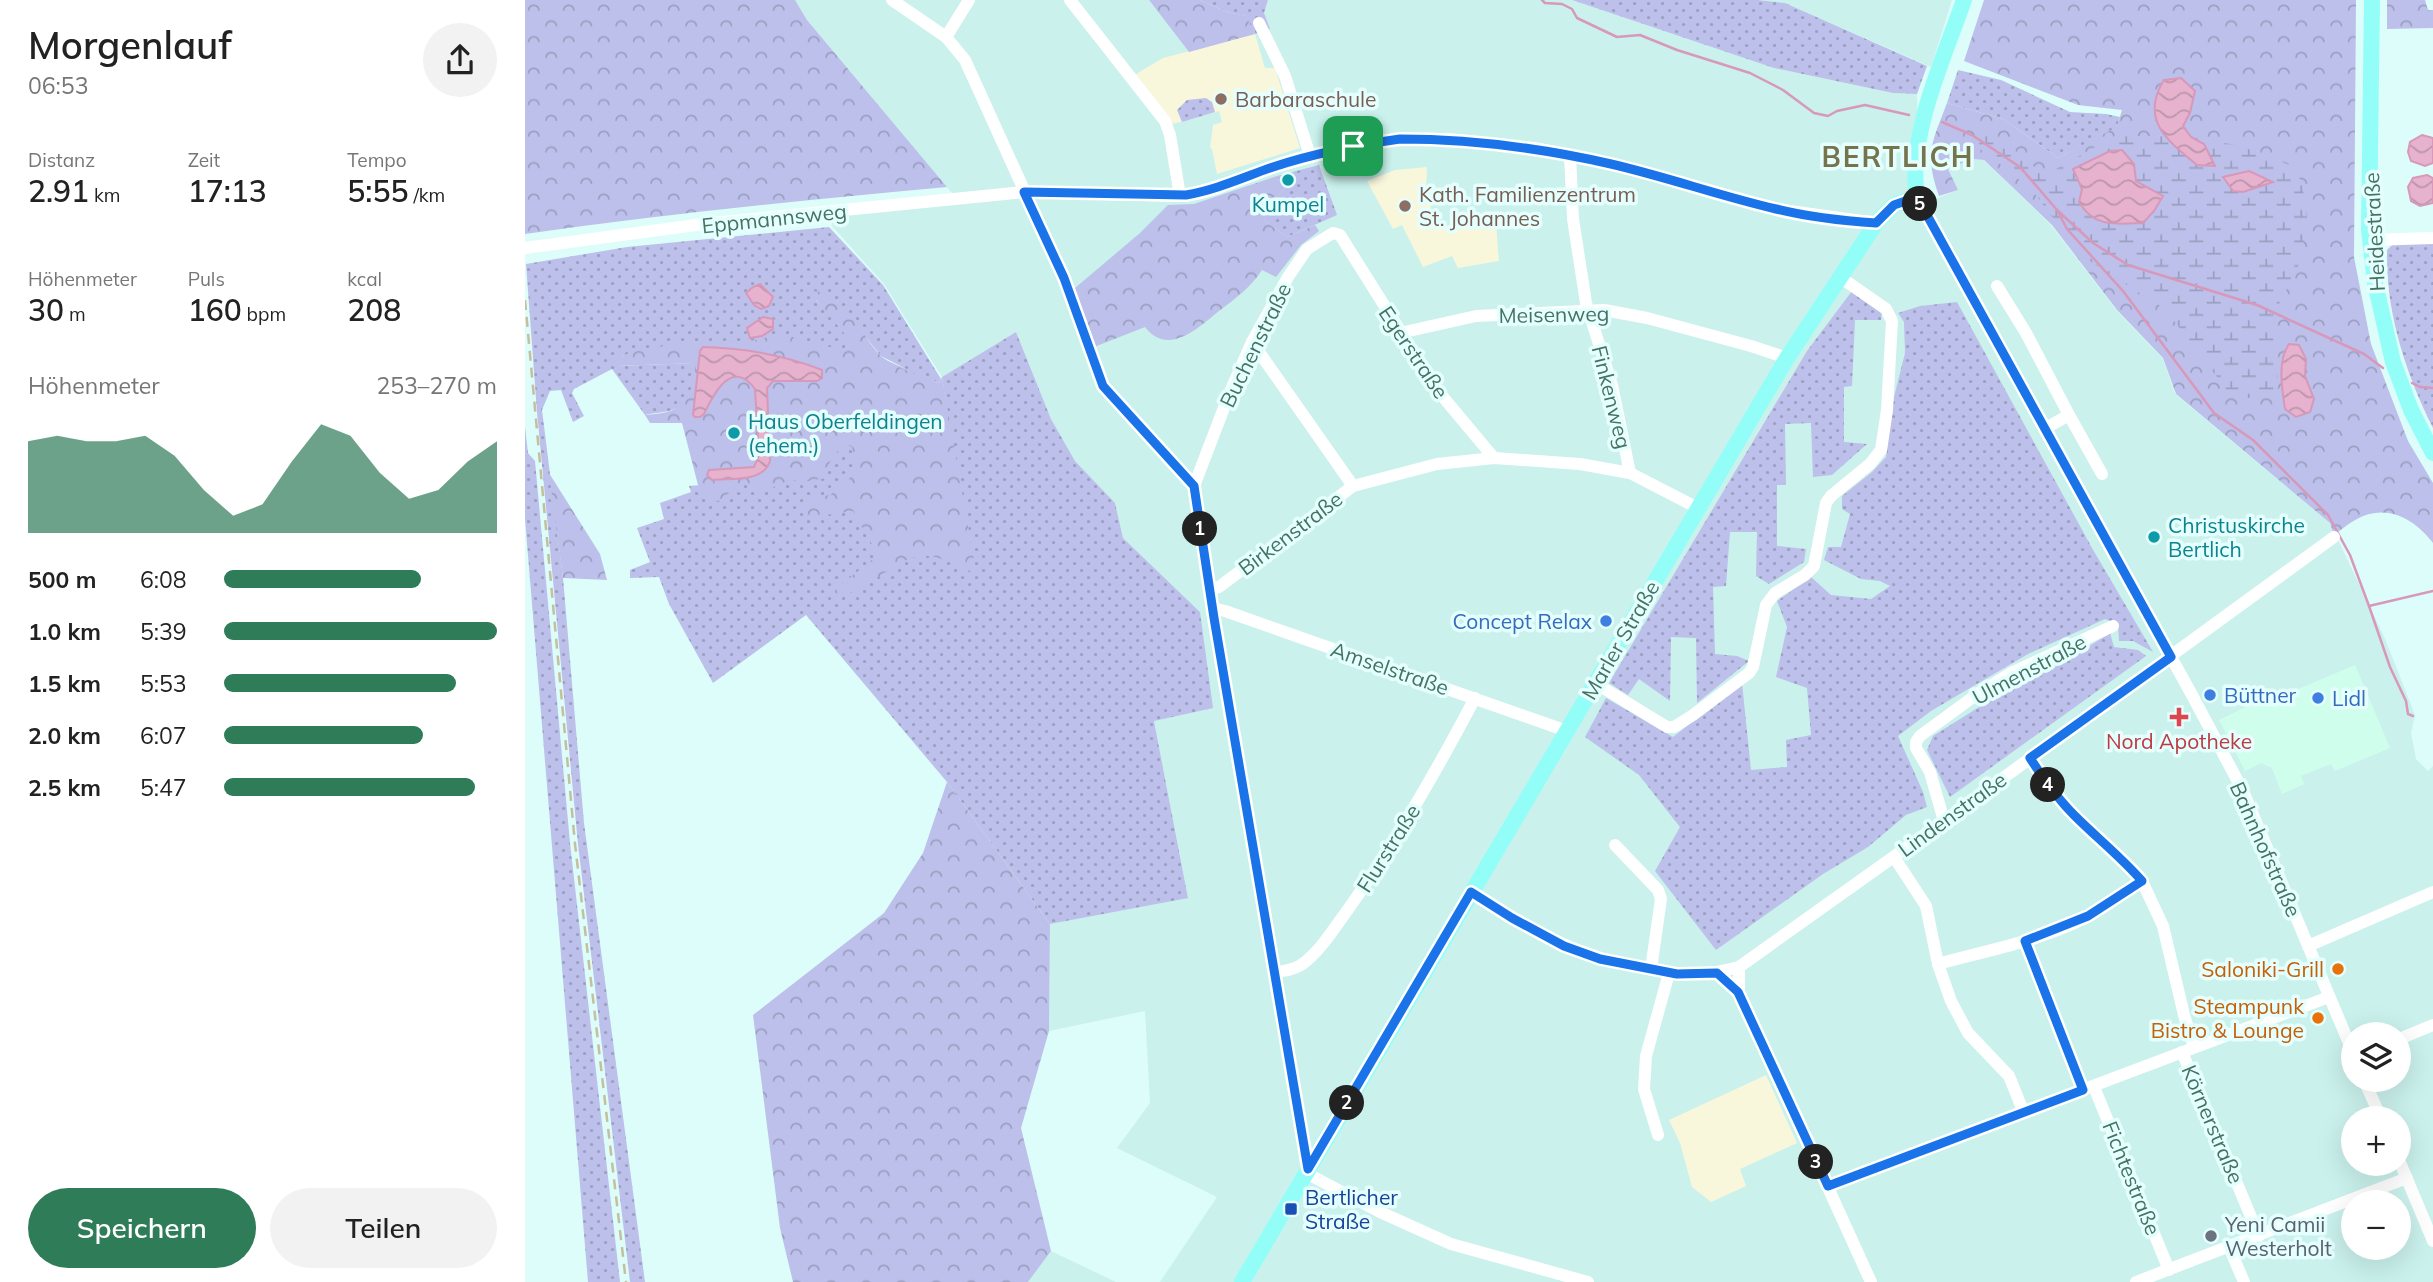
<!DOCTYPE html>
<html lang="de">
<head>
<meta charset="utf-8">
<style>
  body { margin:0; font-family:Mulish,sans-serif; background:#f2f2f2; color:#222; height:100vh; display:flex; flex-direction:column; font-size:26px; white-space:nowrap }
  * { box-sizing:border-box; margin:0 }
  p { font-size:23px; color:#767676 }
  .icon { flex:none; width:38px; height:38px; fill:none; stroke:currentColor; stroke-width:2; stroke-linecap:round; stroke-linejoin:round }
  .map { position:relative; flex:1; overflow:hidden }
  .side { display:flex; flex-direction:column; background:#fff; width:525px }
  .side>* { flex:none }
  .fabs { position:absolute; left:1816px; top:1022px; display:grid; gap:14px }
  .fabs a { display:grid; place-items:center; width:70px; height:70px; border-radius:50%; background:#fff; box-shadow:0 7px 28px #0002; font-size:35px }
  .pin { position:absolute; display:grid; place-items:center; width:60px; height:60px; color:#fff; margin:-30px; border-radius:14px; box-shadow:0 4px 10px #0006 }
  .km { position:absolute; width:35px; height:35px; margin:-18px; border-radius:50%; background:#222; color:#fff; font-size:19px; line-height:35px; text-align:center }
  .round { display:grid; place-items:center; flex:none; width:74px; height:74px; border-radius:37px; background:#f2f2f2 }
  .summary { display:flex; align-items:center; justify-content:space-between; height:119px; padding:0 28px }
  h1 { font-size:38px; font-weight:600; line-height:52px }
  .stats { display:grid; grid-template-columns:repeat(3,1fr); gap:10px; height:119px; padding:7px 28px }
  .stats div { display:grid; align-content:center }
  .stats b { font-size:30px; font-weight:600 }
  .stats small { font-size:19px; font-weight:400 }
  .stats p { font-size:19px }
  .chart { height:196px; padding:14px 28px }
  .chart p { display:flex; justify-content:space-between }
  .chart svg { width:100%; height:126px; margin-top:7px; fill:#2f7c59; opacity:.7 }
  .cta { display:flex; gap:14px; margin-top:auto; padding:14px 28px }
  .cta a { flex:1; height:80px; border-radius:42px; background:#2f7c59; color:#fff; font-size:28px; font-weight:600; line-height:80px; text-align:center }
  .cta a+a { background:#f2f2f2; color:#222 }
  ul { padding:0 28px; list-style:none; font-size:23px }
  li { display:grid; grid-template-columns:112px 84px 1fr; align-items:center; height:52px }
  li i { height:18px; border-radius:9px; background:#2f7c59 }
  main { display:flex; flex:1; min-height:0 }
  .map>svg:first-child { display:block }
  .residential { fill:#caf1ec; fill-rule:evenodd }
  .commercial { fill:#d0feec }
  .education { fill:#f8f7db }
  .grass { fill:url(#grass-dots); fill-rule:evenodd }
  .forest { fill:url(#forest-crowns) }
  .wetland { fill:url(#wetland-marsh) }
  .water { fill:url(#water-waves); stroke:#d898ba; stroke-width:2 }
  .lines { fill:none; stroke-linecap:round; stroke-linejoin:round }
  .stream { stroke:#d898ba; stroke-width:2.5 }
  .minor { stroke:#fff; stroke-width:12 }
  .major { stroke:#93fef8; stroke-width:16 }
  .rail { stroke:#c5bf9d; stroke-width:2.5; stroke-dasharray:10 7; stroke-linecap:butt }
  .route-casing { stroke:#fff; stroke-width:14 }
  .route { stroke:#1a73e8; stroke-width:9 }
  .education-dot { fill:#8d6e63; stroke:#e4fffd; stroke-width:2.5 }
  .culture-dot { fill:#0f9aa8; stroke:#e4fffd; stroke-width:2.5 }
  .shop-dot { fill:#3f7fe0; stroke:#e4fffd; stroke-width:2.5 }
  .health-dot { fill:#e0444e; stroke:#e4fffd; stroke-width:2.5 }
  .food-dot { fill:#e8710a; stroke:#e4fffd; stroke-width:2.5 }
  .transit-dot { fill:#1a4fb4; stroke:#e4fffd; stroke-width:2.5 }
  .worship-dot { fill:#6b7280; stroke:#e4fffd; stroke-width:2.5 }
  .labels { text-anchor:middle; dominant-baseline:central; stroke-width:7; stroke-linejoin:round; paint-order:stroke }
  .education-label { font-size:21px; fill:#785e54; stroke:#e4fffd; text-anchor:start }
  .culture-label { font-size:21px; fill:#0d838f; stroke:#e4fffd; text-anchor:start }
  .street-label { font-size:21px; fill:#467264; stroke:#e4fffd }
  .shop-label { font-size:21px; fill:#366cbe; stroke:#e4fffd; text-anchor:start }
  .health-label { font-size:21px; fill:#be3a42; stroke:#e4fffd }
  .food-label { font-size:21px; fill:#c56008; stroke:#e4fffd; text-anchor:end }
  .transit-label { font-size:21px; fill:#164399; stroke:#e4fffd; text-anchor:start }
  .worship-label { font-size:21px; fill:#5b616d; stroke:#e4fffd; text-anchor:start }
  .district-label { font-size:28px; font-weight:bold; letter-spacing:2px; fill:#75744d; stroke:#e4fffd }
</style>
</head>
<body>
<main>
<section class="side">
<div class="summary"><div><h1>Morgenlauf</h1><p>06:53</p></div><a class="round"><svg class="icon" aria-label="share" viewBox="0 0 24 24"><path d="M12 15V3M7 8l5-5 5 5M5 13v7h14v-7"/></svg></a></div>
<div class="stats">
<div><p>Distanz</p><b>2.91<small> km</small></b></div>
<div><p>Zeit</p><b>17:13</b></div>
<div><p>Tempo</p><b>5:55<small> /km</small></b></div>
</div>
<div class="stats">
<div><p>Höhenmeter</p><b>30<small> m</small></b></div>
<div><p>Puls</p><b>160<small> bpm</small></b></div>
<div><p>kcal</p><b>208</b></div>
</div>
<div class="chart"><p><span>Höhenmeter</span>253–270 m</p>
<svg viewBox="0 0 160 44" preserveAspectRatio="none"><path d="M0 44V12L10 10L20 12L30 12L40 10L50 17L60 29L70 38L80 34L90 19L100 6L110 10L120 23L130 32L140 29L150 19L160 12V44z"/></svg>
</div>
<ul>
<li><b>500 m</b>6:08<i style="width:72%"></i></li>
<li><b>1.0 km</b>5:39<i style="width:100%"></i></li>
<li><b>1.5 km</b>5:53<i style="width:85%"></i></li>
<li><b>2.0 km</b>6:07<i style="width:73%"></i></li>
<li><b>2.5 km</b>5:47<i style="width:92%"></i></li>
</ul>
<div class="cta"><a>Speichern</a><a>Teilen</a></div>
</section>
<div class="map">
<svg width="1908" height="1282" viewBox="0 0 1908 1282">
  <defs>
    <pattern id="grass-dots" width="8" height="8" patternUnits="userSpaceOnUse" patternTransform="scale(1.75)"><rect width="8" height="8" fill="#bcc0ea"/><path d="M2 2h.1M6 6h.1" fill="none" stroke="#9ba0c1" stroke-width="1.8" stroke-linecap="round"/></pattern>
    <pattern id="forest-crowns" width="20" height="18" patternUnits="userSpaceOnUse" patternTransform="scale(1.75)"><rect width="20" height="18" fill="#bcc0ea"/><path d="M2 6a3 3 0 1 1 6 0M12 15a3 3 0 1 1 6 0" fill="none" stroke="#9ba0c1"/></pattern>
    <pattern id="wetland-marsh" width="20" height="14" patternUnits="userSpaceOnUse" patternTransform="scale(1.75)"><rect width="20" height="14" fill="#bcc0ea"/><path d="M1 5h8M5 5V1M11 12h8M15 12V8" fill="none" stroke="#9ba0c1"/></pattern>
    <pattern id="water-waves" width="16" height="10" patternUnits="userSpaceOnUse" patternTransform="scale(1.75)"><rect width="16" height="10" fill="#e6b2ce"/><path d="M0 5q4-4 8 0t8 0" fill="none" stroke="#bc95ab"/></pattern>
  </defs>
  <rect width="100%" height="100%" fill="#ddfdfa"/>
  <g class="residential">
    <path d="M270 0H624L664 52 744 29 739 13 743 0H1047L1249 68 1368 93 1392 94 1393 149 1398 204 1433 190 1423 169 1447 159 1458 160 1465 166 1526 225 1592 311 1638 359 1650 394 1805 523 1861 641 1890 715 1886 733 1891 759 1903 771 1908 766V1282H635L692 1197 592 1148 625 1103 620 1011 524 1031 525 924 663 897 629 721 675 612 598 538 590 503 550 461 526 419 491 332 417 377 359 284 307 226 305 213 432 199 282 20ZM1829 1034H1874V1080H1829ZM1829 1118H1874V1164H1829ZM1829 1202H1874V1248H1829Z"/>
    <polygon points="1233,0 1427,0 1406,67 1260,3"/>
    <polygon points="526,1251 591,1282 503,1282"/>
  </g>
  <polygon class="commercial" points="1830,665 1865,748 1810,771 1806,764 1776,776 1779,784 1757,794 1747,768 1736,763 1720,771 1694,720 1731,702 1750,695 1752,698"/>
  <g class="education">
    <polygon points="730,34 740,68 750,68 775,148 692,174 687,149 685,148 688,125 697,122 694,111 648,124 611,74 638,58"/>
    <polygon points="902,167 901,189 911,226 971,223 974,261 933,268 927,256 898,267 877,225 868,229 842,181 870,170"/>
    <polygon points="1241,1075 1272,1143 1215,1169 1221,1186 1186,1202 1167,1187 1155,1143 1144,1120"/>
  </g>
  <g class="grass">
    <polygon points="675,0 743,0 739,13 745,29 730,34 720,16 702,12"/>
    <polygon points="1047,0 1233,0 1260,3 1402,66 1392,94 1368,93 1249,68"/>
    <polygon points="1433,70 1476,80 1545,112 1581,114 1595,117 1592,128 1533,158 1478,119 1422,103"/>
    <polygon points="681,98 687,102 690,112 657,122 652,110 662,100"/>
    <polygon points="794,165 812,215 762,237 740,221 737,210 760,189 752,176"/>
    <path d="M304 227 358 285 416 379 414 383 407 380 421 403 417 377 491 332 526 419 550 461 590 503 598 538 675 612 688 708 629 721 663 898 525 924 422 782 281 615 188 683 144 604 134 577 105 578V570L125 562 112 528 139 519 135 503 166 492 164 486 176 485 164 397C154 414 136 411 120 415L87 369 49 389 47 393 59 416 48 422 36 390 25 391 17 410 38 578 59 823 120 1282H105L53 844 12 412 1 264 102 247ZM291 300 312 301 356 356 383 370 334 348ZM98 355 169 363 92 366Z"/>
    <path d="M1870 242H1908V428C1881 375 1860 310 1862 250Z"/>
    <polygon points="1327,291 1357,312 1356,320 1330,320 1327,386 1319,387 1319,442 1342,444 1307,475 1288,477 1286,423 1260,424 1261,485 1252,485 1252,546 1281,549 1279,562 1244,584 1231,576 1232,532 1205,532 1201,586 1188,587 1190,654 1212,656 1224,661 1172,703 1171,638 1146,637 1145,701 1114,679 1103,695 1084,683 1282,351"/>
    <polygon points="1432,302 1567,548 1628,652 1608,641 1594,641 1593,624 1580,619 1503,654 1406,711 1373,736 1398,792 1402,807 1381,815 1343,847 1298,874 1191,950 1130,871 1155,827 1114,775 1060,737 1081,698 1148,737 1217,683 1226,770 1262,767 1261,740 1286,735 1282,688 1251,677 1262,627 1252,601 1286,577 1306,595 1346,599 1365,586 1355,581 1336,579 1299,560 1303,547 1316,547 1325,514 1317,509 1317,496 1347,472 1361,457 1369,397 1380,353 1379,322 1373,313 1395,306"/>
    <polygon points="0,427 3,453 10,461 45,843 95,1282 63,1282 0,519"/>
    <polygon points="1585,633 1589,647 1613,650 1621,656 1425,797 1402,750 1408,736 1486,687 1534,665"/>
  </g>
  <g class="forest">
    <path d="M0 0H270L282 20 422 187C281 200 140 214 0 234Z"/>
    <polygon points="624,0 675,0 702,12 721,16 730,34 664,52"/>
    <path d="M1459 0H1831L1829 257 1846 344 1883 441 1908 483V543C1890 519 1861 503 1832 519 1824 523 1816 530 1809 535L1805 523 1651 394 1638 358 1592 310 1527 225 1459 160 1447 159 1423 169 1433 190 1414 196C1399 153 1407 143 1422 103L1478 119 1533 158 1592 127 1597 110 1553 105 1439 61Z"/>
    <polygon points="1862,0 1900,0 1903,10 1908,10 1908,28 1862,29"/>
    <path d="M752 176 760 189 737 210 740 221 762 237 790 225 794 231 776 245 751 277 737 270C725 288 711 298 694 311 673 328 643 357 620 327L569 347 550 288 615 233 643 205 669 204Z"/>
    <path d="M290 291C323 297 334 333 355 355 367 367 397 376 414 383L417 377 450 566 455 575C441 570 416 556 402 556 364 556 349 593 313 595L310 592 311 589 353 555 328 511 281 518 279 515 278 505 281 499 305 495 325 479 330 459 327 447 322 445C308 451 303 465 298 479L262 481 241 491 217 484 193 501 186 502 180 489H174L157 423H125L120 415C127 414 134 414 142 412 166 406 168 385 171 363L92 366 88 360C126 340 190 344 232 340 240 339 249 333 257 333 265 334 270 339 277 342 294 347 313 347 330 350 319 329 300 314 288 295Z"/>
    <polygon points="24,473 75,554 82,580 38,578"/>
    <polygon points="422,782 525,924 524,1031 496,1128 526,1251 503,1282 268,1282 255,1228 228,1015 359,913 398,853"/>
  </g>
  <path class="wetland" d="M1457 132C1462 134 1468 134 1473 137 1493 146 1503 175 1529 170L1590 136H1660L1716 146 1767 166 1777 183 1783 224 1771 275 1756 298 1747 327 1753 360 1752 385 1744 398H1724L1702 390 1640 309 1566 262 1537 230 1511 195 1487 173 1450 145V135Z"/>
  <g class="water">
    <path d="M1656 78 1670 91 1665 113 1658 126 1666 137 1679 144 1690 166 1672 165C1643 141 1614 120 1639 80Z"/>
    <polygon points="1897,135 1908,138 1908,163 1900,166 1886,161 1883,152 1885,142"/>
    <path d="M1597 150 1609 164 1611 181 1638 196 1629 211 1618 223C1591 224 1569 228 1554 202L1557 189 1548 169 1585 151Z"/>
    <polygon points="1724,171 1748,182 1718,192 1708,191 1698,177"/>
    <polygon points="1902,175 1908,178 1908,203 1895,206 1886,201 1883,187 1888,178"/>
    <polygon points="235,284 248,297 244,306 236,309 229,305 221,293 228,287"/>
    <polygon points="238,317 248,319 248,329 237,336 225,338 222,328"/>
    <path d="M1764 344 1774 345 1781 359 1780 376 1789 399 1785 412 1771 417 1760 409C1757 389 1752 361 1764 344Z"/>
    <path d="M178 347C219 348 259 355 297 370V378L292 381H248L242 388 245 461C238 483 206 478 187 480L182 475 184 470 229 467 234 455 230 389C207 358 189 393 179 414L175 417H170L168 415 175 351Z"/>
  </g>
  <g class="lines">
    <g class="stream">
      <polyline points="1017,0 1020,3 1037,4 1047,9 1052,18 1092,37 1115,35 1152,50 1225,73 1258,90 1289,113 1303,116 1312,111 1340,105 1384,115"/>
      <polyline points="1417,122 1447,135 1495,167 1532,210 1568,243 1603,265 1732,305 1839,354 1858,368"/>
      <polyline points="1532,210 1542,229 1598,291 1689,413 1728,440 1803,515 1825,555 1844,606 1908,591"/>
      <polyline points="1887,383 1895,387 1908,388"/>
      <polyline points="1844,606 1865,667 1881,701 1883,714 1888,716"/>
    </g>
    <g class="minor">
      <polyline points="367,0 421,37 440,60 539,278 578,385 669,486 689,618 783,1169"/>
      <polyline points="545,0 640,121 645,135 655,196"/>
      <polyline points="734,23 760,76 785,156"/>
      <polyline points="421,37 444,0"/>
      <polyline points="1045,155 1048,219 1061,303 1087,385 1105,473"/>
      <polyline points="1392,197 1667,695 1718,791 1829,1055"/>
      <polyline points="1845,240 1908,238"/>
      <polyline points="0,248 178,224 499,192 655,196 679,192 749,167 828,146 875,139 923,139 1009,148 1087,164 1251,209 1351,223"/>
      <polyline points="1472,286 1501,333 1544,415"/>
      <polyline points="875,333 951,316 1079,310 1122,318 1226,346 1262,358"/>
      <polyline points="727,342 828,486"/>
      <polyline points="1519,429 1544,415 1577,474"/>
      <polyline points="669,486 705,392 727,342 763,277 782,249 808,233 815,235 913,391 969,458"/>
      <polyline points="684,589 694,587 828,486 912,464 969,458 1055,464 1105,473 1173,508"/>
      <polyline points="687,608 700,611 1042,731"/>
      <polyline points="1070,683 1142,727 1149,727 1168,715 1224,673 1228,667 1241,605 1250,593 1280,575 1289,566 1301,503 1306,496 1345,464 1356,450 1362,410 1367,321 1361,309 1315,277"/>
      <polyline points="1505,758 1527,791 1548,815 1600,862 1617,881 1638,926 1659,1015 1669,1047"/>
      <polyline points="1419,821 1405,772 1391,748 1391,742 1395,736 1455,692 1486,673 1588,626"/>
      <polyline points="1090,845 1133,890 1136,899 1126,969"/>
      <polyline points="1369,857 1401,906 1413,964 1426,1001 1443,1033 1484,1076 1499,1113"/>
      <path d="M946 892C1007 931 1051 957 1123 969 1156 975 1181 976 1214 967L1419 821 1809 537"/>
      <polyline points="1500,941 1558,1090"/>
      <polyline points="1783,946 1908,892"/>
      <path d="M1413 964C1463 950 1516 941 1562 917 1581 907 1599 893 1617 881"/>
      <polyline points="1214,967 1214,992 1346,1282"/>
      <path d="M750 972C760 971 768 970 776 965 795 952 810 927 824 908 871 842 912 770 950 698"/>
      <polyline points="1874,1039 1908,1025"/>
      <polyline points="1657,1052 1734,1236"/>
      <polyline points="1839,1080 1856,1118"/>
      <polyline points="1569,1087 1644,1270"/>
      <polyline points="1133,1135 1119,1089 1121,1056 1144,973"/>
      <polyline points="1874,1160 1908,1241"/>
      <polyline points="781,1173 855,1212 926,1244 1063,1282"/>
      <polyline points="1302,1186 1804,997"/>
      <polyline points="1704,1247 1719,1282"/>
      <polyline points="1611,1282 1882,1178"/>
    </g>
    <g class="major">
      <polyline points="1847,0 1844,229 1850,283 1868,362 1886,410 1908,453"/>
      <path d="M717 1282 1262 358 1351 223 1369 205 1392 197C1382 136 1419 58 1439 0"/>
    </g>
    <polyline class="rail" points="0,300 50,844 101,1282"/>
  </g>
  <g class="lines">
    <defs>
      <path id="route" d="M875 139C947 139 1016 148 1086 164 1142 177 1195 196 1251 209 1283 217 1318 221 1351 223L1369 205 1392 197 1646 657 1505 758C1518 778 1532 798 1549 815 1572 838 1596 857 1617 881L1563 916 1500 941 1558 1090 1303 1186 1213 992 1192 973 1152 974 1075 959 1039 946 987 918 946 892 783 1169 689 618 669 486 578 386 539 278 499 192 661 195C691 190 719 177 748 167 790 153 832 145 875 139Z"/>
    </defs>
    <use href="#route" class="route-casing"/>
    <use href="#route" class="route"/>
  </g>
  <g class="education-dot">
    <circle cx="696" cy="99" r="7"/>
    <circle cx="880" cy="206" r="7"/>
  </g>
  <g class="culture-dot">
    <circle cx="763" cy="180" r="7"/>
    <circle cx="209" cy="433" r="7"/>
    <circle cx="1629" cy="537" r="7"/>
  </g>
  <g class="shop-dot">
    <circle cx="1081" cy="621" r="7"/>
    <circle cx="1685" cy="695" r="7"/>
    <circle cx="1793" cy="698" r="7"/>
  </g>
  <path class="health-dot" d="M1650.5 706.5h7v7h7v7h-7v7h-7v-7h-7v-7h7z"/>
  <g class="food-dot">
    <circle cx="1813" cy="969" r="7"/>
    <circle cx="1793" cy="1018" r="7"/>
  </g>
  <rect class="transit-dot" x="759" y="1202" width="14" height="14" rx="3.5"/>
  <circle class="worship-dot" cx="1686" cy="1236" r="7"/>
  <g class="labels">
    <g class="education-label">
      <text x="710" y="99">Barbaraschule</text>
      <text x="894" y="194">Kath. Familienzentrum<tspan x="894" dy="24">St. Johannes</tspan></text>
    </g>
    <g class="culture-label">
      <text x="763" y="204" text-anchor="middle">Kumpel</text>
      <text x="223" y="421">Haus Oberfeldingen<tspan x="223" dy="24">(ehem.)</tspan></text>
      <text x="1643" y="525">Christuskirche<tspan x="1643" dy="24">Bertlich</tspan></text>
    </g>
    <g class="street-label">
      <text transform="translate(249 218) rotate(-6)">Eppmannsweg</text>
      <text transform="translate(1849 232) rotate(-93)">Heidestraße</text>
      <text transform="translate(1029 314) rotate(-1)">Meisenweg</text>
      <text transform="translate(730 345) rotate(-64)">Buchenstraße</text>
      <text transform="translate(889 352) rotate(56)">Egerstraße</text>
      <text transform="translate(1087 397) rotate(76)">Finkenweg</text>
      <text transform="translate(765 533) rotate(-37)">Birkenstraße</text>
      <text transform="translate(1095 640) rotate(-60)">Marler Straße</text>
      <text transform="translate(865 668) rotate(19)">Amselstraße</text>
      <text transform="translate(1504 669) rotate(-28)">Ulmenstraße</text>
      <text transform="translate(1427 814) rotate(-36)">Lindenstraße</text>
      <text transform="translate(863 848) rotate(-58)">Flurstraße</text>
      <text transform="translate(1741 849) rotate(66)">Bahnhofstraße</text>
      <text transform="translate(1688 1124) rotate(67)">Körnerstraße</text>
      <text transform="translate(1607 1178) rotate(68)">Fichtestraße</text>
    </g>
    <g class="shop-label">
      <text x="1067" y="621" text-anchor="end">Concept Relax</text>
      <text x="1699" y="695">Büttner</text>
      <text x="1807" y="698">Lidl</text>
    </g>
    <g class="health-label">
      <text x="1654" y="741">Nord Apotheke</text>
    </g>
    <g class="food-label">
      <text x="1799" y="969">Saloniki-Grill</text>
      <text x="1779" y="1006">Steampunk<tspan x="1779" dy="24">Bistro &amp; Lounge</tspan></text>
    </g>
    <g class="transit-label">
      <text x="780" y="1197">Bertlicher<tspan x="780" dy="24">Straße</tspan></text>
    </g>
    <g class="worship-label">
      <text x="1700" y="1224">Yeni Camii<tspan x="1700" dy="24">Westerholt</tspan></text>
    </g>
    <g class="district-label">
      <text x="1373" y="156">BERTLICH</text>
    </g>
  </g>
</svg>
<div class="fabs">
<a><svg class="icon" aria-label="layers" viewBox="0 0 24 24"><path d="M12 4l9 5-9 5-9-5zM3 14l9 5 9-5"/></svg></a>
<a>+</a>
<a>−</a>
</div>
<div class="pin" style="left:828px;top:146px;background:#1e9e55"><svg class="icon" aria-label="arrive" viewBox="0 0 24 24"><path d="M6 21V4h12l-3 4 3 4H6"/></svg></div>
<b class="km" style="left:675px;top:529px">1</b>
<b class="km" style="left:822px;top:1103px">2</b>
<b class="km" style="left:1291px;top:1162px">3</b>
<b class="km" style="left:1523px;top:785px">4</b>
<b class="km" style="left:1395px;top:204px">5</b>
</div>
</main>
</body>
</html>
